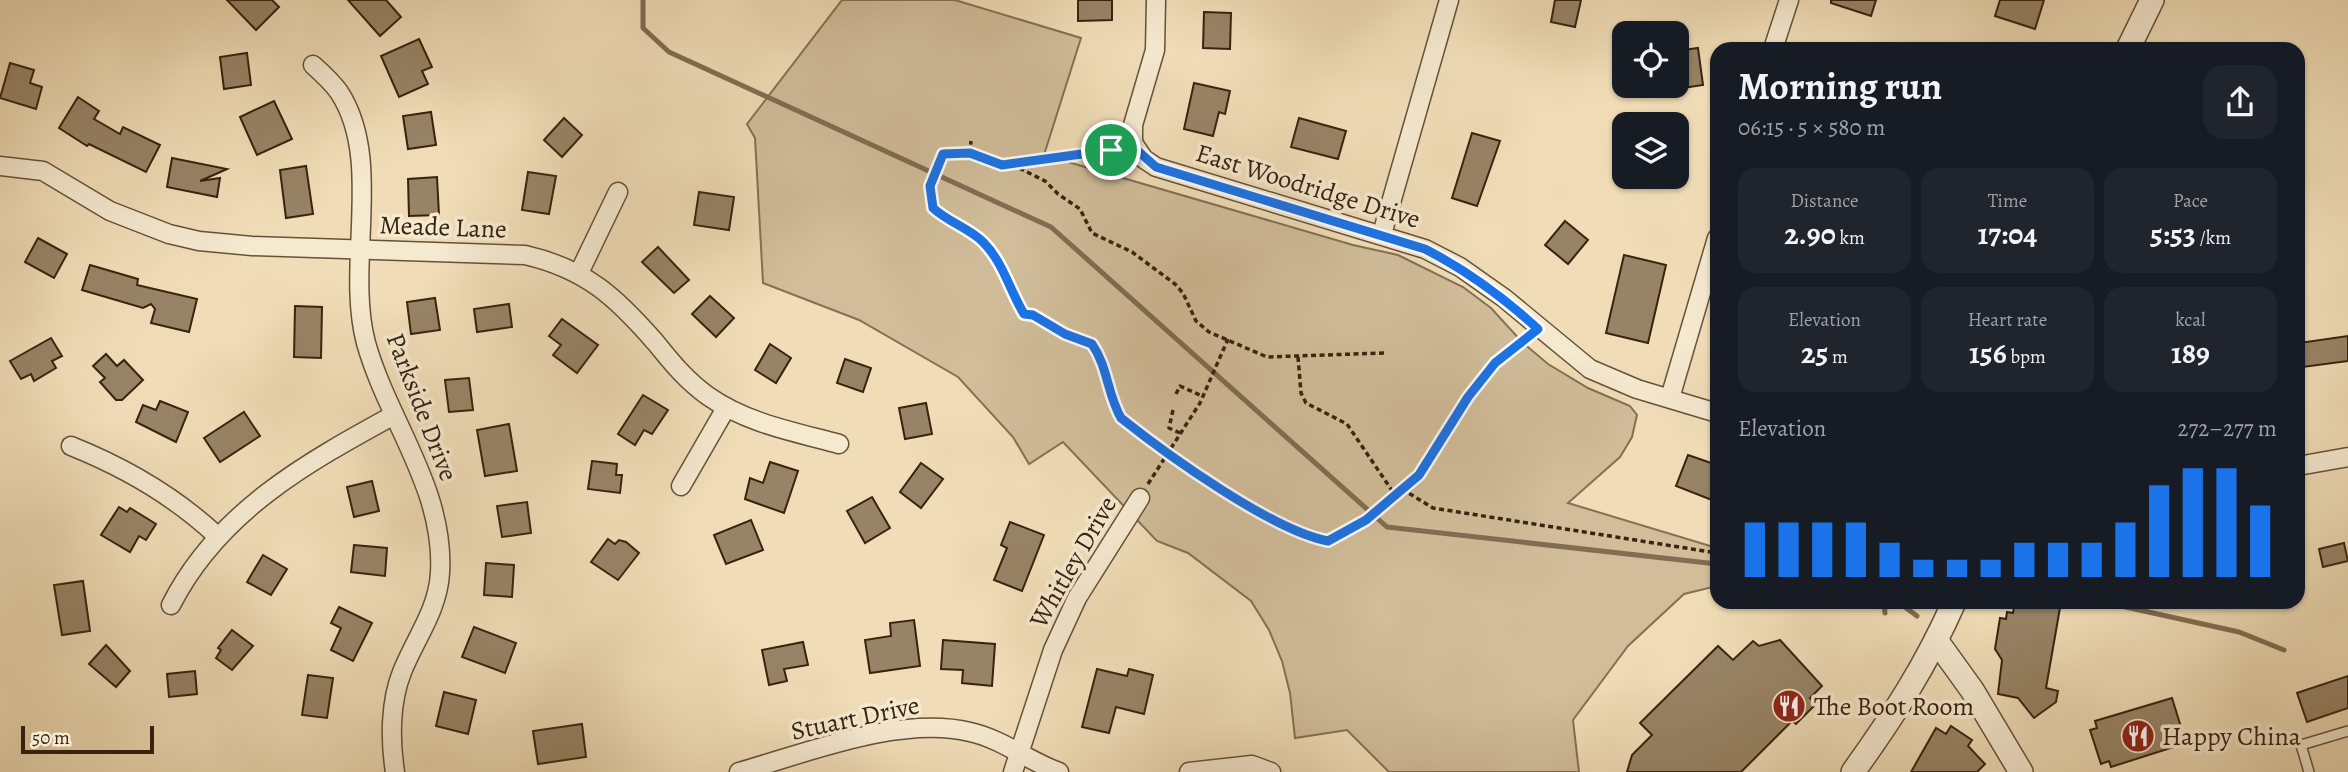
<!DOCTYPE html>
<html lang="en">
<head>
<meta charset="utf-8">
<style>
  body { margin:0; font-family:Alegreya,serif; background:#20242c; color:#f1f3f6; height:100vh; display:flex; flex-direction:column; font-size:26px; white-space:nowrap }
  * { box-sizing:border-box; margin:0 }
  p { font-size:23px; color:#9ea1a6 }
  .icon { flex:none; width:38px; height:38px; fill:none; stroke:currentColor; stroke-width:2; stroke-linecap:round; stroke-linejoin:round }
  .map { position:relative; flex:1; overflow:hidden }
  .details { position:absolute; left:1710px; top:42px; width:595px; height:567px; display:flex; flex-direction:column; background:#171b24; border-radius:21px; box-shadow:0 2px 5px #0004 }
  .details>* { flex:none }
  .buttons { position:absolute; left:1612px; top:21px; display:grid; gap:14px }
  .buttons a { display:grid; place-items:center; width:77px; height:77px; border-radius:14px; background:#171b24; box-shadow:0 2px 5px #0004; font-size:35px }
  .scale { position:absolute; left:21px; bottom:18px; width:133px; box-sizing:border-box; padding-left:7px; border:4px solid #37230f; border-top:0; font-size:19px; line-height:24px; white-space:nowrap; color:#37230f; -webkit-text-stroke:5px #f5e9d0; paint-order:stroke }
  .pin { position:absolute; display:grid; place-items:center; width:60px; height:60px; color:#fff; margin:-30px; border:4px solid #fff; border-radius:50%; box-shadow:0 2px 7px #0007 }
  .round { display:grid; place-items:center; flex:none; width:74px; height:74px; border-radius:21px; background:#20242c }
  .headline { display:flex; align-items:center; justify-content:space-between; height:119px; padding:0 28px }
  h1 { font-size:38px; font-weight:600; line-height:52px }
  .stats { display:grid; grid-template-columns:repeat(3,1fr); gap:10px; height:119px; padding:7px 28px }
  .stats div { display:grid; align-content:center; border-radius:18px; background:#20242c; text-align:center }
  .stats b { font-size:30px; font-weight:600 }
  .stats small { font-size:19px; font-weight:400 }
  .stats p { font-size:19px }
  .chart { height:196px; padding:14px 28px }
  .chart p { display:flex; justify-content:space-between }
  .chart svg { width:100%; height:126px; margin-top:7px; stroke:#1a73e8; stroke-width:6 }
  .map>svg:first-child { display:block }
  .green { fill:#d1bd9a; stroke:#847054; stroke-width:2 }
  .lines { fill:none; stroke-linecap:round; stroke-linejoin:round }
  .stream { stroke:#806d52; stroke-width:5 }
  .building { fill:#978466; stroke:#37230f; stroke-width:2 }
  .service-casing { stroke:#655239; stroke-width:12 }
  .minor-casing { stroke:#655239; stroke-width:21 }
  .tertiary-casing { stroke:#655239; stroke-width:26 }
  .path { stroke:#37230f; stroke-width:3.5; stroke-dasharray:5 3.5; stroke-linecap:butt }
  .service { stroke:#f5e9d0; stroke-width:9 }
  .minor { stroke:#f5e9d0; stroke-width:18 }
  .tertiary { stroke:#f5e9d0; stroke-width:23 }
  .route-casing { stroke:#fff; stroke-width:14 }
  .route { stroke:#1a73e8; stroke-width:9 }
  .labels { text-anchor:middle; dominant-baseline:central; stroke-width:7; stroke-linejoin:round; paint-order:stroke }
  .street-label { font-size:26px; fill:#37230f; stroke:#f5e9d0 }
  .poi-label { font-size:26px; fill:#37230f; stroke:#f5e9d0; text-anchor:start }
</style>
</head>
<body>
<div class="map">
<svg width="2348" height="772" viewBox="0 0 2348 772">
  <rect width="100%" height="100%" fill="#f0ddb7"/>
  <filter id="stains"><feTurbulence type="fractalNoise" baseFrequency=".00286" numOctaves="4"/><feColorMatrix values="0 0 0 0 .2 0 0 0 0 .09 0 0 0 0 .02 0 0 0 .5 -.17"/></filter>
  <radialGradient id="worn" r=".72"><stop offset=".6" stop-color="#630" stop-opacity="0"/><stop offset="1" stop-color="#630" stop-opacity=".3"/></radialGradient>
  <polygon class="green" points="842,0 955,0 1081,38 1044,155 1353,245 1398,255 1463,287 1491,308 1522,342 1548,364 1588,388 1630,406 1637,415 1632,437 1620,457 1568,503 1717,548 1717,586 1684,594 1628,646 1573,720 1579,772 1389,772 1347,730 1295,738 1290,693 1282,661 1269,630 1251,601 1188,553 1157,541 1063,442 1029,464 1013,437 958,377 859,320 763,283 755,138 747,124"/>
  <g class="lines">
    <g class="stream">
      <polyline points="643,0 643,28 669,52 1051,227 1387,527 1717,564"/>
      <polyline points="1884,602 1885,613"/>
      <polyline points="1898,602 1917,616"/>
      <polyline points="2112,604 2239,632 2284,650"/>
    </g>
  </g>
  <g class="building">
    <polygon points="227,0 272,0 279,7 256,30"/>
    <polygon points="348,0 386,0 401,17 380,36"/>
    <polygon points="1078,0 1112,0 1112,20 1078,21"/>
    <polygon points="1555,0 1581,0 1575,27 1551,22"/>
    <polygon points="1831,0 1876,0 1871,16 1831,3"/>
    <polygon points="2000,0 2044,0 2035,29 1995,16"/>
    <polygon points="1204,12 1231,13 1230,49 1203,48"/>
    <polygon points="419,39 432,67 422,71 428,84 399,97 381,56"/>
    <polygon points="1698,48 1703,85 1676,89 1676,51"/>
    <polygon points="247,53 251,85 224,89 220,57"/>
    <polygon points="10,63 34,70 30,83 42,87 36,109 0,98"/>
    <polygon points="1194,83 1230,91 1225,114 1219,112 1213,136 1184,129"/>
    <polygon points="78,97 99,111 94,119 120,134 123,127 160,145 146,172 89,144 87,146 59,128"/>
    <polygon points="274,101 292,139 257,155 240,117"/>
    <polygon points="431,112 436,145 408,149 403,116"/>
    <polygon points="564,118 582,135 562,157 544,140"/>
    <polygon points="1299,118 1346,131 1338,159 1291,147"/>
    <polygon points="1472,133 1500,141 1477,206 1452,198"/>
    <polygon points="172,158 227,169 200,181 220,178 217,197 167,187"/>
    <polygon points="306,166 313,214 286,218 280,170"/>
    <polygon points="528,172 556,176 549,214 522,210"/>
    <polygon points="437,177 439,215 409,216 408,179"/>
    <polygon points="699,192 734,197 729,230 694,225"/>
    <polygon points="1565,221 1588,240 1568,264 1545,245"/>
    <polygon points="38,238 67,254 54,278 25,262"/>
    <polygon points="658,247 689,280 674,293 642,262"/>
    <polygon points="1624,255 1666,265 1648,343 1606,333"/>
    <polygon points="90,265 138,279 137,285 197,299 189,332 151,323 155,309 151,304 143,308 82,290"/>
    <polygon points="710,296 734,318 716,337 692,314"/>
    <polygon points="435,298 440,330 411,334 407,302"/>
    <polygon points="509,304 512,327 477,332 474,309"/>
    <polygon points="295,306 322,307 321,358 294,357"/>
    <polygon points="562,319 598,345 577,373 553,355 561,345 549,336"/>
    <polygon points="2348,336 2348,361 2303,367 2299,343"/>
    <polygon points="51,338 62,356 52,361 56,368 34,381 31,374 21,379 10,361"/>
    <polygon points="770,344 791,358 776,383 755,370"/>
    <polygon points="106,354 117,366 124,360 143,380 122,400 116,400 100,382 105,378 93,366"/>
    <polygon points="845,359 871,368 863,392 837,383"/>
    <polygon points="469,378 473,410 449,412 445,380"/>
    <polygon points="643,395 668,410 652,434 644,430 635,445 618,434"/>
    <polygon points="160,401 188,412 176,442 136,422 143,405 156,410"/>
    <polygon points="926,403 932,434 905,439 899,408"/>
    <polygon points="244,412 260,436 220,462 204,438"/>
    <polygon points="509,424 517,471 485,476 477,430"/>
    <polygon points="1688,455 1717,465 1717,502 1676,486"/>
    <polygon points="592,461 617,464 616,475 622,475 620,493 588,489"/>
    <polygon points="770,462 798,471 784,513 745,499 750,478 763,483"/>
    <polygon points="921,463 943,479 921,508 900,492"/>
    <polygon points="372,481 379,511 354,517 347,487"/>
    <polygon points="872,497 890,528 865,543 847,511"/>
    <polygon points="527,502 531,533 502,537 497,506"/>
    <polygon points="119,507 127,512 130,508 156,524 146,540 139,536 130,552 101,535"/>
    <polygon points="751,520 763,550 726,564 714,535"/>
    <polygon points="1010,522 1044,535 1022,591 994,580 1007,548 1001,545"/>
    <polygon points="608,539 615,544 619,540 626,542 639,553 618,580 591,562"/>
    <polygon points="2344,543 2348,561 2323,567 2319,549"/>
    <polygon points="354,545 387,548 385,576 351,572"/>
    <polygon points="263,555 287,569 271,595 247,582"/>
    <polygon points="486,563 514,565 512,597 484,595"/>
    <polygon points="83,581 90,631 62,635 54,585"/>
    <polygon points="2015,602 2061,602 2046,688 2058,691 2056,702 2034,718 2018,698 1998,694 2002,660 1995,649 2000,618 2006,619 2007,612 2013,613"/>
    <polygon points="339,607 372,623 353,661 331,650 341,628 331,623"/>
    <polygon points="914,620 920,666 870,673 865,640 891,636 890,623"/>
    <polygon points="474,627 516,643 505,673 462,657"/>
    <polygon points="232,630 253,646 232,670 216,658 221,650 218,648"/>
    <polygon points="943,640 995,644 992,686 962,683 963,670 941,669"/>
    <polygon points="1780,640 1822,686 1810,698 1816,704 1796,724 1792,721 1741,772 1627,772 1632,755 1652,735 1640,723 1718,646 1733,660 1753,641 1759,646"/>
    <polygon points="803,642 808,665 784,669 787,681 769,685 762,650"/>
    <polygon points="106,645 130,671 116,687 89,664"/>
    <polygon points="1097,669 1127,676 1129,669 1153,675 1144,714 1116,707 1109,733 1082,727"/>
    <polygon points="195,671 197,694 169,697 167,674"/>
    <polygon points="308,675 333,678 327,718 302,715"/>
    <polygon points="2348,676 2348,708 2307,722 2297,693"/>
    <polygon points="444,692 476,700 468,734 436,726"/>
    <polygon points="2172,698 2186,743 2111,767 2109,761 2101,764 2090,730 2097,728 2095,721"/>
    <polygon points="582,724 586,757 538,764 533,731"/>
    <polygon points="1951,726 1972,740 1968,746 1985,764 1977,772 1911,772 1936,728 1946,734"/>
  </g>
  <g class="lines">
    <defs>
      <polyline id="service" points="2309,772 2301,745 2348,731"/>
      <g id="minor">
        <polyline points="1156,0 1155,50 1133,125 1133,143 1144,159 1156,167 1425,249 1460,267 1504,298 1590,369 1637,389 1717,413"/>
        <polyline points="1773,49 1789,0"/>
        <path d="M313 65C322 73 332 82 339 92 384 160 345 265 366 343 388 421 445 489 440 573 438 610 415 639 402 672 390 702 390 740 395 772"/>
        <path d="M0 166 43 171 110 211 169 234 199 241 252 246 525 255C586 269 616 297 656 343 672 363 687 381 708 396 746 423 795 432 839 444"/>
        <polyline points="1382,234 1449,0"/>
        <polyline points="579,273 618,192"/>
        <polyline points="1670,398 1717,238"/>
        <path d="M71 446C126 468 173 495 216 535"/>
        <polyline points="2298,466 2348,457"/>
        <polyline points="681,486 726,408"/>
        <path d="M171 605C218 512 306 463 394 415"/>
        <path d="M739 772C807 753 900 715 970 732 1002 739 1028 761 1059 772"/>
        <polyline points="1013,772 1053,650 1077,598 1140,498"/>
        <polyline points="1189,772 1252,765 1271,772"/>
      </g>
      <g id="tertiary">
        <polyline points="2128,49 2152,0"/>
        <polyline points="1936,640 1972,690 2021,772"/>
        <path d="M1853 772C1892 718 1927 664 1954 602"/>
      </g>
    </defs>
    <use href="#service" class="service-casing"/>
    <use href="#minor" class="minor-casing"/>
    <use href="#tertiary" class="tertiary-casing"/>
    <g class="path">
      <polyline points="970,153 971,141"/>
      <polyline points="1013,164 1120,150"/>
      <path d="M1384 353 1267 357 1209 332 1196 321 1183 293 1175 284 1132 252 1092 233 1080 209 1058 194 1045 181 1011 164 989 162 970 153 943 154C932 170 928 189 933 208 948 222 969 228 983 242 1003 262 1010 291 1024 314L1033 315 1065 334 1092 344C1108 367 1107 394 1121 418L1232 495 1319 540C1342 544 1407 492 1420 473 1455 425 1477 373 1526 338"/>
      <polyline points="1298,357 1301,393 1306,403 1347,424 1395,495"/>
      <polyline points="1176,394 1180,386 1202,396"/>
      <polyline points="1173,410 1169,428 1180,433"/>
      <polyline points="1148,484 1200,403 1228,339"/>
      <polyline points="1402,489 1433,508 1717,553"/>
    </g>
    <use href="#service" class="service"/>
    <use href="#minor" class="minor"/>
    <use href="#tertiary" class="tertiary"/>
  </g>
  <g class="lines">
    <defs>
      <path id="route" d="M1111 150 1138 151 1156 167 1425 249C1468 271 1503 297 1538 329L1495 363 1468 397 1419 475 1366 520 1328 541C1273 531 1166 454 1121 418 1107 394 1108 367 1092 344L1065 334 1033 315 1024 314C1010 291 1003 262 983 242 969 228 948 222 933 208L930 186 943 154 970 153 1002 165Z"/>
    </defs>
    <use href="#route" class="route-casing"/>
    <use href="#route" class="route"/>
  </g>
  <defs>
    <symbol id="restaurant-disc" viewBox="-11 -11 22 22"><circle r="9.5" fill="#8f2418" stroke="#f5e9d0"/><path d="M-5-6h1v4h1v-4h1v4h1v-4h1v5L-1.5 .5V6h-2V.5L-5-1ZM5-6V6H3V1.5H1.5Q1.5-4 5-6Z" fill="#fff"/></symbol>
  </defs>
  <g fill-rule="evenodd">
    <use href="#restaurant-disc" x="1770" y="687" width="38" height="38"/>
    <use href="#restaurant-disc" x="2119" y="717" width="38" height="38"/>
  </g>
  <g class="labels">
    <g class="street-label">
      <text transform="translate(1308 186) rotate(17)">East Woodridge Drive</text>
      <text transform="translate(443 227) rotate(2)">Meade Lane</text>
      <text transform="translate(422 407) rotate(69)">Parkside Drive</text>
      <text transform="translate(1073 562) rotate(-60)">Whitley Drive</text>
      <text transform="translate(855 718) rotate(-12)">Stuart Drive</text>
    </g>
    <g class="poi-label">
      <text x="1814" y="706">The Boot Room</text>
      <text x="2162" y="736">Happy China</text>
    </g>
  </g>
  <rect width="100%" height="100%" filter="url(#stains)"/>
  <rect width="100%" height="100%" fill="url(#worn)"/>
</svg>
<div class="buttons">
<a><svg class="icon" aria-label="locate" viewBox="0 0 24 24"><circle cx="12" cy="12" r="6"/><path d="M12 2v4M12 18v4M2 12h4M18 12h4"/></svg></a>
<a><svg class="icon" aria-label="layers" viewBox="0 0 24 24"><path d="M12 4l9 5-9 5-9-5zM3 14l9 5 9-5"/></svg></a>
</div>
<div class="scale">50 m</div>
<div class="pin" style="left:1111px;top:150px;background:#1e9e55"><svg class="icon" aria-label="arrive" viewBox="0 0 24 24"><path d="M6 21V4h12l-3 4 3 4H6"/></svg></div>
<section class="details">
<div class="headline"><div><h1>Morning run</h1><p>06:15 · 5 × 580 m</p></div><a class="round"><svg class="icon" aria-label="share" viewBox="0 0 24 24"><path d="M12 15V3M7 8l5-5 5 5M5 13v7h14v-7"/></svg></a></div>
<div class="stats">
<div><p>Distance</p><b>2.90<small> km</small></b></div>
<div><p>Time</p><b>17:04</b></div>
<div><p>Pace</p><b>5:53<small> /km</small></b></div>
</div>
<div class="stats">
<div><p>Elevation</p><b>25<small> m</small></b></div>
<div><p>Heart rate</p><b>156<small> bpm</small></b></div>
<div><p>kcal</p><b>189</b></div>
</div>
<div class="chart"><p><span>Elevation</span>272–277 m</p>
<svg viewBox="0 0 160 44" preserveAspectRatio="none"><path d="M5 44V25M15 44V25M25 44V25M35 44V25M45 44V32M55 44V38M65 44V38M75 44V38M85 44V32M95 44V32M105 44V32M115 44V25M125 44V12M135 44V6M145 44V6M155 44V19"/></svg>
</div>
</section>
</div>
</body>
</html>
